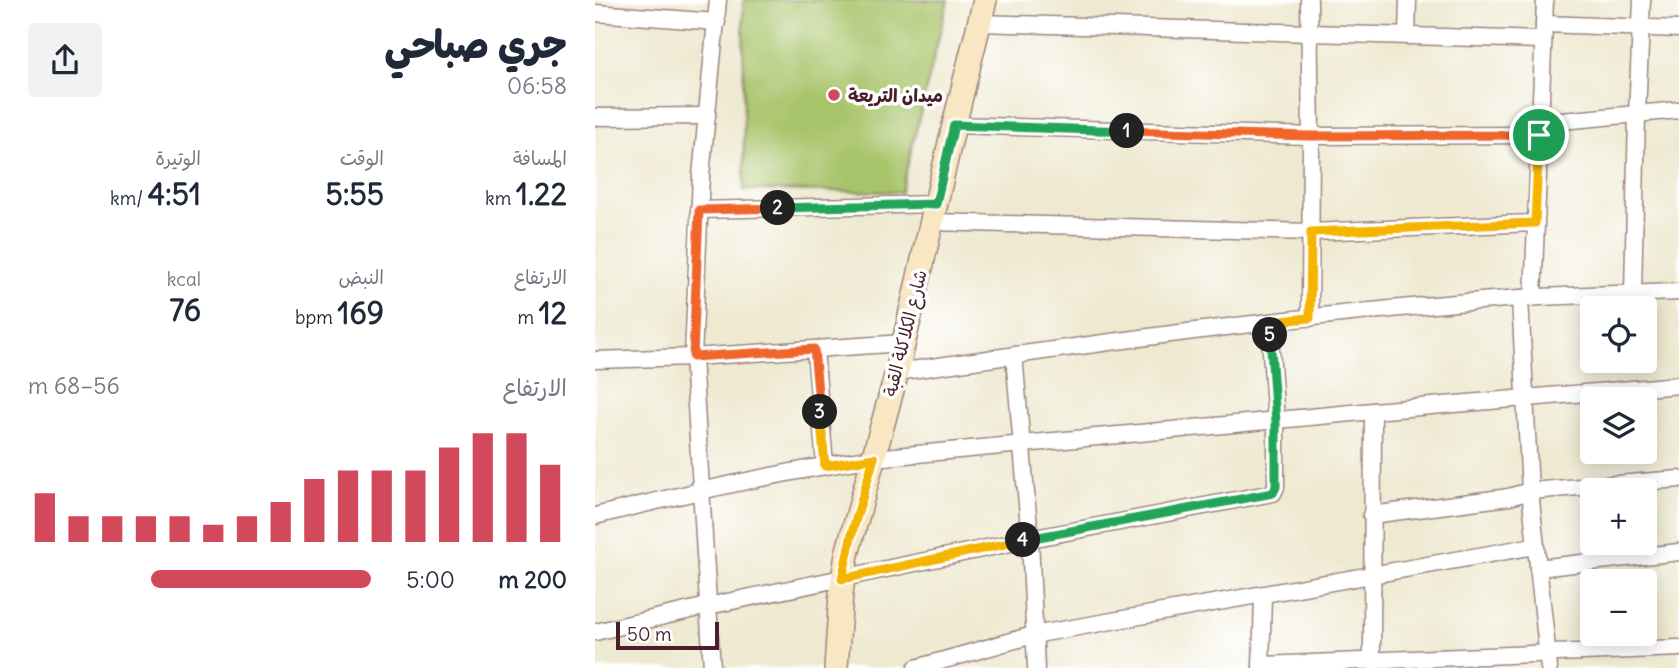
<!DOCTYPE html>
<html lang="ar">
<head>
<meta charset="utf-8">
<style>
  body { margin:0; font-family:Delius,"Playpen Sans Arabic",sans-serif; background:#f2f2f3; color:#1f2937; direction:rtl; height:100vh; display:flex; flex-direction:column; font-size:26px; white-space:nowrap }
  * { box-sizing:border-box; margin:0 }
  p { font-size:23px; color:#747a83 }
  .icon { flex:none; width:38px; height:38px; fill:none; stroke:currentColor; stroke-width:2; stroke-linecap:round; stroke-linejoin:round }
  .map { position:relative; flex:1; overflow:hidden; direction:ltr }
  .side { display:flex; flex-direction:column; background:#fff; width:595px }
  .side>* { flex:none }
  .tools { position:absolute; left:985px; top:296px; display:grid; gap:14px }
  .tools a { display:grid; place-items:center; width:77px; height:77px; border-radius:7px; background:#fff; box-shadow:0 4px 18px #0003; font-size:35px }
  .scale { position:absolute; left:21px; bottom:18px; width:103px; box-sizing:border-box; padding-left:7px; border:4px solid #4a1f2b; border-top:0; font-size:19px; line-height:24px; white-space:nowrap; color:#4a1f2b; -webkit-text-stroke:5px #fff; paint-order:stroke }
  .pin { position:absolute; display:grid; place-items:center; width:60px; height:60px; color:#fff; margin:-30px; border:4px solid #fff; border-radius:50%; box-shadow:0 2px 7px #0007 }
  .km { position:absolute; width:35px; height:35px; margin:-18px; border-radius:50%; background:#222; color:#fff; font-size:19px; line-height:35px; text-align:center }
  .round { display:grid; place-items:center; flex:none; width:74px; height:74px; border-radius:7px; background:#f2f2f3 }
  .overview { display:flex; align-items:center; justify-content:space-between; height:119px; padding:0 28px }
  h1 { font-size:38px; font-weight:800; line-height:52px }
  .metrics { display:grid; grid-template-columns:repeat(3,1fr); gap:10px; height:119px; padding:7px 28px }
  .metrics div { display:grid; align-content:center }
  .metrics b { font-size:30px; font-weight:800 }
  .metrics small { font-size:19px; font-weight:400 }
  .metrics p { font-size:19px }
  .chart { height:196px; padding:14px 28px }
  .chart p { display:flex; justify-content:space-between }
  .chart svg { width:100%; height:126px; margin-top:7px; stroke:#d1495b; stroke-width:6 }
  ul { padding:0 28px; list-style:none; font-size:23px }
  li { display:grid; grid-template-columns:112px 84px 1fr; align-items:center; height:52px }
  li i { height:18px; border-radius:9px; background:#d1495b }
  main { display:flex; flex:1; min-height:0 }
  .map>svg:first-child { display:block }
  .green { fill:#a8c46b; stroke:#79724b; stroke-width:2 }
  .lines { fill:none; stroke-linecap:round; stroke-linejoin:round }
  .street-casing { stroke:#9c847e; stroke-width:19 }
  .secondary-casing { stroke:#9c847e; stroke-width:26 }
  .street { stroke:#fff; stroke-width:16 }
  .secondary { stroke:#f9e7c3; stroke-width:23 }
  .split-1-casing { stroke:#fff; stroke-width:14 }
  .split-2-casing { stroke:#fff; stroke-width:14 }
  .split-3-casing { stroke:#fff; stroke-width:14 }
  .split-4-casing { stroke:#fff; stroke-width:14 }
  .split-5-casing { stroke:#fff; stroke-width:14 }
  .split-6-casing { stroke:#fff; stroke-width:14 }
  .split-1 { stroke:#f0652b; stroke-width:9 }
  .split-2 { stroke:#22a559; stroke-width:9 }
  .split-3 { stroke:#f0652b; stroke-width:9 }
  .split-4 { stroke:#f5b400; stroke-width:9 }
  .split-5 { stroke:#22a559; stroke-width:9 }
  .split-6 { stroke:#f5b400; stroke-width:9 }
  .poi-dot { fill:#d1495b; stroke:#fff; stroke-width:2.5 }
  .labels { text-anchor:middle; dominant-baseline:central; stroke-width:7; stroke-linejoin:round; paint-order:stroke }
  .poi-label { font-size:18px; font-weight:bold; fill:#4a1f2b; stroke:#fff; text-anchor:start }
  .street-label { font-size:18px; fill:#4a1f2b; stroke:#fff }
</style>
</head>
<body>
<main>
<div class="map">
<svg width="1084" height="668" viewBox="0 0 1084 668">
  <rect width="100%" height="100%" fill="#fff"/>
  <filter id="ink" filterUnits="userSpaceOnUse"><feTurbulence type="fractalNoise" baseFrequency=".0143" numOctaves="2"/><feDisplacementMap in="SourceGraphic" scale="14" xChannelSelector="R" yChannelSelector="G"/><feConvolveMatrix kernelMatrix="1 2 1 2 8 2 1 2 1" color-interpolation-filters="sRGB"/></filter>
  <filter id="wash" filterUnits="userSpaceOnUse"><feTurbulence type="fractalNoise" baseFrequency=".00686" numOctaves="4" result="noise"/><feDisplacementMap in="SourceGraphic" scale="28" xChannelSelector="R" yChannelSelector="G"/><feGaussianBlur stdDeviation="1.57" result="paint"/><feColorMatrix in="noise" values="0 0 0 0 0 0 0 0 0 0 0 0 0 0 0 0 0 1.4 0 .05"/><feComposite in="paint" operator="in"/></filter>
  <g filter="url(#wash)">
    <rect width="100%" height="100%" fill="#eee9d0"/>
    <polygon class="green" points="148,0 353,0 306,192 149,190"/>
  </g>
  <g filter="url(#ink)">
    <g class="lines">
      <defs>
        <g id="street">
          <polyline points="714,0 716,136 715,318"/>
          <polyline points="0,13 122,22"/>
          <polyline points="385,23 947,40"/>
          <polyline points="949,24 1084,29"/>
          <polyline points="812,36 813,0"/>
          <polyline points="0,117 112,116"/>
          <polyline points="945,123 1084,110"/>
          <polyline points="359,125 716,136 944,135"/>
          <polyline points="104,210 341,204"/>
          <polyline points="337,222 716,232 940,223"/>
          <polyline points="1038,293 1042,114 1047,0"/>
          <polyline points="925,298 935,491 954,668"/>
          <polyline points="938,298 950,0"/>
          <polyline points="220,349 230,465"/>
          <polyline points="419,355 435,539 441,668"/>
          <polyline points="0,360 98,357 309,343"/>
          <path d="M302 372C509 342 716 313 925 298 978 295 1031 294 1084 292"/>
          <polyline points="776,515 914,497 935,491 1084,479"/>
          <path d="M0 516C92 493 185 472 279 458L778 411 1084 385"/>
          <polyline points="943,568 1084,552"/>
          <polyline points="0,632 113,606 435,539 678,493 681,487 681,422 674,322"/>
          <polyline points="777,662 778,411"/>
          <polyline points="666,665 1084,648"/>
          <polyline points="117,668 98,357 106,176 123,0"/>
          <polyline points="321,668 438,635 940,546"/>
          <polyline points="666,668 668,596"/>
        </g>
        <polyline id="secondary" points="241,668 246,593 252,554 302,372 359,125 390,0"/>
      </defs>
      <use href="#street" class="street-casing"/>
      <use href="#secondary" class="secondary-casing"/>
      <use href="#street" class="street"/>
      <use href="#secondary" class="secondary"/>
    </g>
  </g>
  <g class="lines" filter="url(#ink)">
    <defs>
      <polyline id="split-1" points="532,131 716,136 944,135"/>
      <polyline id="split-2" points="183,208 341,204 359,125 532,131"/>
      <polyline id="split-3" points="183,208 104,210 98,357 219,349 225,412"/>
      <polyline id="split-4" points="225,412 230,466 279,458 258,529 247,579 428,540"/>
      <polyline id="split-5" points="428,540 678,493 681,487 681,422 675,335"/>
      <polyline id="split-6" points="675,335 674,322 715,318 716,232 940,223 944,135"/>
    </defs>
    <use href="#split-1" class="split-1-casing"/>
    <use href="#split-2" class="split-2-casing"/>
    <use href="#split-3" class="split-3-casing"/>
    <use href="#split-4" class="split-4-casing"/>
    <use href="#split-5" class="split-5-casing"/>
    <use href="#split-6" class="split-6-casing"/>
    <use href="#split-1" class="split-1"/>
    <use href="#split-2" class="split-2"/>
    <use href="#split-3" class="split-3"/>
    <use href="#split-4" class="split-4"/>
    <use href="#split-5" class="split-5"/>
    <use href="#split-6" class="split-6"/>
  </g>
  <circle class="poi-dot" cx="239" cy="95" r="7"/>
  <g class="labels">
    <g class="poi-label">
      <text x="253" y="95">ميدان التريعة</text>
    </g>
    <g class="street-label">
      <text transform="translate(310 333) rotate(-76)">شارع الكلاكلة القبة</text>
    </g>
  </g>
</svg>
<div class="tools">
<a><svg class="icon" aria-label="locate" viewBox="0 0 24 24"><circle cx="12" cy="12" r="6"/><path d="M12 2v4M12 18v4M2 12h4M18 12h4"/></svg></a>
<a><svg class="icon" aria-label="layers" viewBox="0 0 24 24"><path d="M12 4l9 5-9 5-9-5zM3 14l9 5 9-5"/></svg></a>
<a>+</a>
<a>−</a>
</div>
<div class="scale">50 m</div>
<div class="pin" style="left:944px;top:135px;background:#1e9e55"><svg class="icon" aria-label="arrive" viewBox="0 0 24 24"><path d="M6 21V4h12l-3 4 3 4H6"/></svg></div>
<b class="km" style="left:532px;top:131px">1</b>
<b class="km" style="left:183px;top:208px">2</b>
<b class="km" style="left:225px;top:412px">3</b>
<b class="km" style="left:428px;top:540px">4</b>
<b class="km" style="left:675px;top:335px">5</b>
</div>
<section class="side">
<div class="overview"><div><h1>جري صباحي</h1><p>06:58</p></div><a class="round"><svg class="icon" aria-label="share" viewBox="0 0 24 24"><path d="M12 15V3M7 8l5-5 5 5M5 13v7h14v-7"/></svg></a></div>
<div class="metrics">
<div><p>المسافة</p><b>1.22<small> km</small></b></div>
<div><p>الوقت</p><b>5:55</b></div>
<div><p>الوتيرة</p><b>4:51<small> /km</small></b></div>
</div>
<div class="metrics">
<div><p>الارتفاع</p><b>12<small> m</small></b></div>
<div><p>النبض</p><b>169<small> bpm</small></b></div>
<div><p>kcal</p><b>76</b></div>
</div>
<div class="chart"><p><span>الارتفاع</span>56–68 m</p>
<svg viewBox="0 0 160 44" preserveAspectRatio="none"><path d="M5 44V27M15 44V35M25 44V35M35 44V35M45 44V35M55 44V38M65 44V35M75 44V30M85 44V22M95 44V19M105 44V19M115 44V19M125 44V11M135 44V6M145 44V6M155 44V17"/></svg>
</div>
<ul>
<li><b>200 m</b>5:00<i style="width:64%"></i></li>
</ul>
</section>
</main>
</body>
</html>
